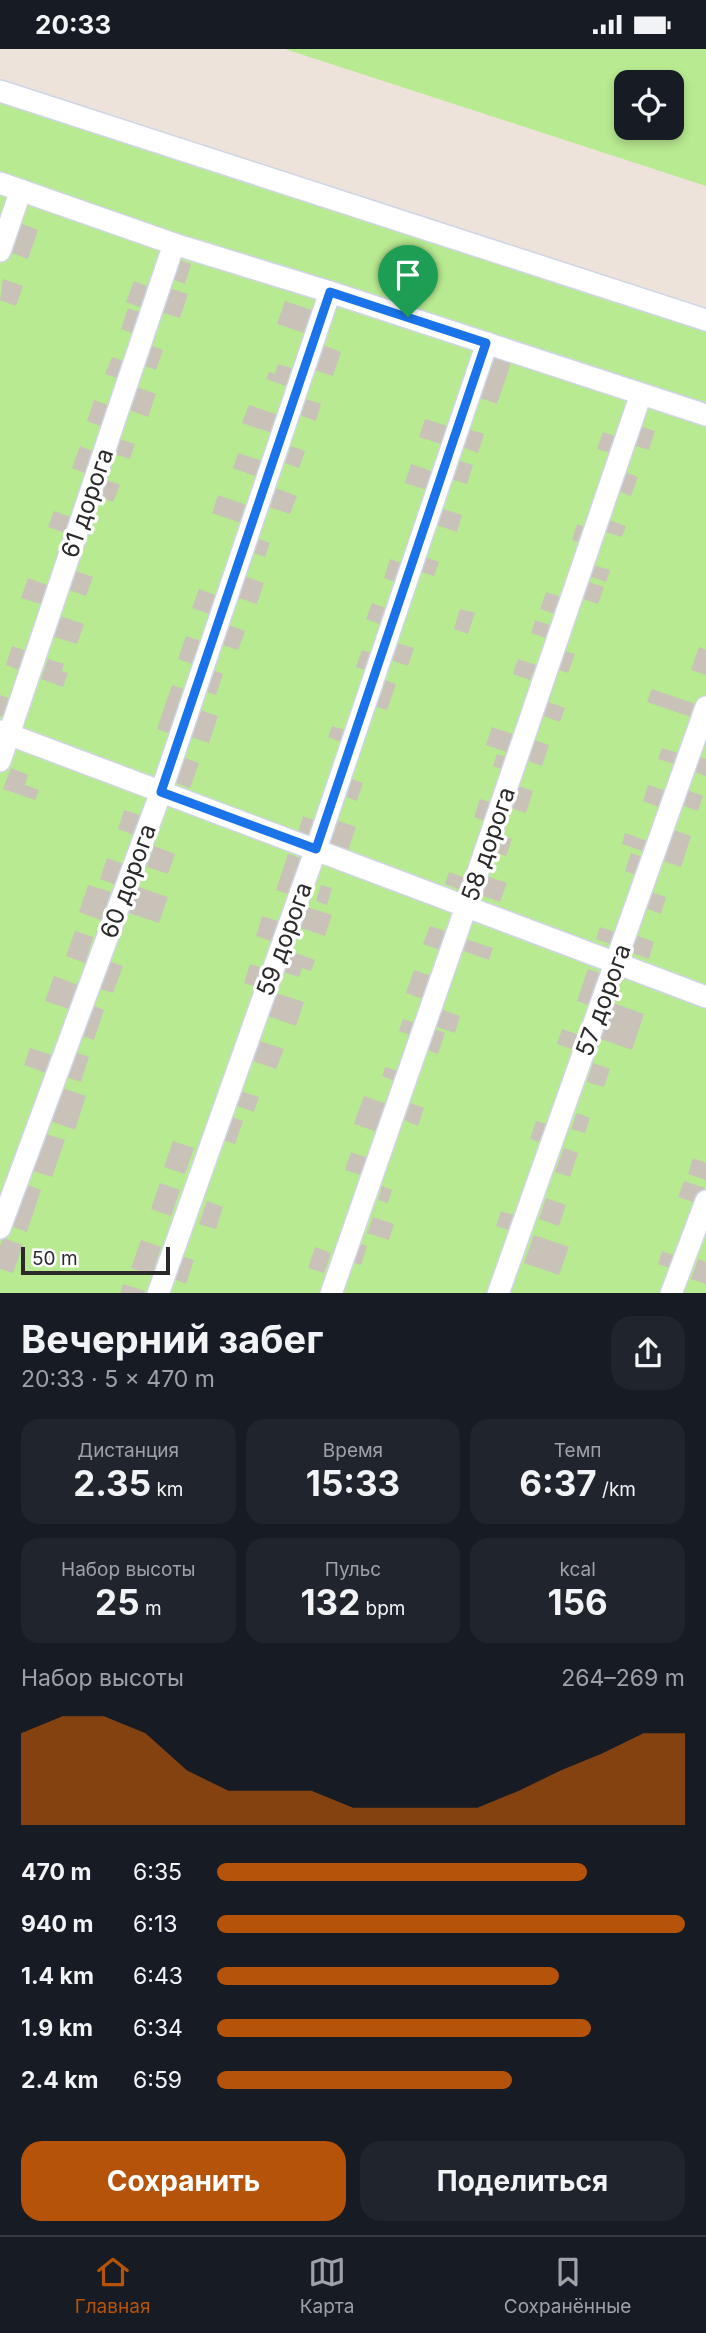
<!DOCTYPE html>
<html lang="ru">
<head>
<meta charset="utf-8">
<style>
  body { margin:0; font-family:Inter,sans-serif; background:#20242c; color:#f1f3f6; height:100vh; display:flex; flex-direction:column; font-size:26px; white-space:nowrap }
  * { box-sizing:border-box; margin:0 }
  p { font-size:23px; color:#9ea1a6 }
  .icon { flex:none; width:38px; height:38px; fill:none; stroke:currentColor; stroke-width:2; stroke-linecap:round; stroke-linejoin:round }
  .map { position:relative; height:1244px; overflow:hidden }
  .sheet { display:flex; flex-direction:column; background:#171b24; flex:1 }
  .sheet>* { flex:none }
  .controls { position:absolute; left:614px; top:21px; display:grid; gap:14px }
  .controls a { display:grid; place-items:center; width:70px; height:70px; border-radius:14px; background:#171b24; box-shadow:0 4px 10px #0003; font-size:35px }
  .scale { position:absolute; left:21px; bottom:18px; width:149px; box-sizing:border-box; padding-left:7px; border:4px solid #2a2a2a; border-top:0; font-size:19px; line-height:24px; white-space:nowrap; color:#2a2a2a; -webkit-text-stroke:5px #fff; paint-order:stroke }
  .pin { position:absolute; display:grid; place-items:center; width:60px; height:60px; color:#fff; margin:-72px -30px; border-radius:50% 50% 50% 0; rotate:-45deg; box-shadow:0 0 7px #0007 }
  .pin .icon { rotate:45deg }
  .round { display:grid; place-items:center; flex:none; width:74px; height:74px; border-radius:21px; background:#20242c }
  .summary { display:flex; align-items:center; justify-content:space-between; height:119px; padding:0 21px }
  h1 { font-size:38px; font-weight:700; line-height:52px }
  .figures { display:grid; grid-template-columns:repeat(3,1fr); gap:10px; height:119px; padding:7px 21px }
  .figures div { display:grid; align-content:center; border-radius:18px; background:#20242c; text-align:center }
  .figures b { font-size:35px; font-weight:700 }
  .figures small { font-size:19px; font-weight:400 }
  .figures p { font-size:19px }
  .chart { height:196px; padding:14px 21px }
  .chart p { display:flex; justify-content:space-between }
  .chart svg { width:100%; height:126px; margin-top:7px; fill:#b45309; opacity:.7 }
  .primary-button { display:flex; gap:14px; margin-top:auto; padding:14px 21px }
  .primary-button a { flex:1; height:80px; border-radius:21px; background:#b45309; color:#fff; font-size:28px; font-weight:700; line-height:80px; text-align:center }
  .primary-button a+a { background:#20242c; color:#f1f3f6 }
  ul { padding:0 21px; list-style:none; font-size:23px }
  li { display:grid; grid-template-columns:112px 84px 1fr; align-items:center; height:52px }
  li i { height:18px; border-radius:9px; background:#b45309 }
  .status { display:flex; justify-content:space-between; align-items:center; height:49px; padding:0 35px; background:#171b24; direction:ltr }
  .status svg { height:19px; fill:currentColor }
  .menu { display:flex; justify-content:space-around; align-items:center; height:98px; border-top:2px solid #363941; background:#171b24; font-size:19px; color:#9ea1a6 }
  .menu a { display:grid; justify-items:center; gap:4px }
  .menu .on { color:#b45309 }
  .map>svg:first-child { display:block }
  .green { fill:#b8ea91; fill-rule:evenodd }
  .building { fill:#c8c2b9 }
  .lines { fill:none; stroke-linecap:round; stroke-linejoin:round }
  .street-casing { stroke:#cfd5e5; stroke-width:24 }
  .street { stroke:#fff; stroke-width:21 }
  .route-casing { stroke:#fff; stroke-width:14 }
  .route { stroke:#1a73e8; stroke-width:9 }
  .labels { text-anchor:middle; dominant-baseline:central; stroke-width:7; stroke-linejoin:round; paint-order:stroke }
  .street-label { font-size:24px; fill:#2a2a2a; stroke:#fff }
</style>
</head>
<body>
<div class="status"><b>20:33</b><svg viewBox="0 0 49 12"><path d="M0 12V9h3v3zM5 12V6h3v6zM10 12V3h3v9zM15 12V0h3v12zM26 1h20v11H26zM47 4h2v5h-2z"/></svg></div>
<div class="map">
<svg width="706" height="1245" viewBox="0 0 706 1245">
  <rect width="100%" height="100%" fill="#eee3da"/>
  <g class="green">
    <path d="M285 0H706V137ZM672 33V79H626V33Z"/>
    <polygon points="0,51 706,282 706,1244 0,1244"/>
  </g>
  <g class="building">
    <polygon points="22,175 38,181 28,210 12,204"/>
    <polygon points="179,211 191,215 185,235 172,230"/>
    <polygon points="3,230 23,237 16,257 0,251"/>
    <polygon points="134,232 152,239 145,260 126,253"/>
    <polygon points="169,239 188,245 180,269 160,263"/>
    <polygon points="285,252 315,262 307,285 277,275"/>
    <polygon points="128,259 145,265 137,286 121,280"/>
    <polygon points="147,295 163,301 156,321 140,315"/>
    <polygon points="320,295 341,303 333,327 311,320"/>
    <polygon points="489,306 511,314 497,355 475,347"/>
    <polygon points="112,308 126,313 120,330 105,325"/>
    <polygon points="278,315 298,321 292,339 266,330 269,323 275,325"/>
    <polygon points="137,338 156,345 148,368 129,361"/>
    <polygon points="306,350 321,355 316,372 300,366"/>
    <polygon points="94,351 110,357 103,378 87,372"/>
    <polygon points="249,356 281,367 275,385 242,374"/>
    <polygon points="425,370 447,377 441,395 419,388"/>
    <polygon points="639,377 655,382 649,401 633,396"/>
    <polygon points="468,380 484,385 478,404 462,398"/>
    <polygon points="603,383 617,388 611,404 597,400"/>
    <polygon points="116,389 135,395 130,410 111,404"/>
    <polygon points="80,397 95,403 87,425 72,419"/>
    <polygon points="291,397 305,402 299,419 285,414"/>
    <polygon points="238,404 266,413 260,429 233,419"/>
    <polygon points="455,410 473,416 467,435 448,429"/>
    <polygon points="411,415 434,423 427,441 405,434"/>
    <polygon points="622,422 638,428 631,447 615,441"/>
    <polygon points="102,429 120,436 113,453 95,447"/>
    <polygon points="273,438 297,447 290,465 266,457"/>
    <polygon points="218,446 249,457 244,475 212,464"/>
    <polygon points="437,458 462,466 457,483 431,474"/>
    <polygon points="54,462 76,470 71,486 48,478"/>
    <polygon points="603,469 626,477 622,488 599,481"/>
    <polygon points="577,475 587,479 581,494 572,491"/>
    <polygon points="259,490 270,494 265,508 254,504"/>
    <polygon points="423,507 439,513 434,527 418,522"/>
    <polygon points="390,510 405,515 398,534 384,529"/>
    <polygon points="593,516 610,521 606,533 589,527"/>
    <polygon points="73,521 93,528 86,547 66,540"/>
    <polygon points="244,527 264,534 257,555 236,548"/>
    <polygon points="28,529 50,537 44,556 21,549"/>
    <polygon points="586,532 604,538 598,555 580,549"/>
    <polygon points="199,540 221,548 215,567 192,559"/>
    <polygon points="546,543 561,548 555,565 540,560"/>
    <polygon points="372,554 388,560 382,576 366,570"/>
    <polygon points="460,560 475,564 468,585 454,580"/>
    <polygon points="57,566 84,575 77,595 51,587"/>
    <polygon points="535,571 550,576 546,589 531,584"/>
    <polygon points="226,575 245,582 238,601 219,595"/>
    <polygon points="186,587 206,594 198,617 178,610"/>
    <polygon points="394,593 414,599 408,617 388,610"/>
    <polygon points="12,597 30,603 23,622 6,616"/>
    <polygon points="699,598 706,601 706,626 691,621"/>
    <polygon points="559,600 575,605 568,624 553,619"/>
    <polygon points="362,601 374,605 368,622 356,618"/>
    <polygon points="48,610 64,615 62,622 68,624 63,638 41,630"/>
    <polygon points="518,610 536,616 530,631 513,625"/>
    <polygon points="213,621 223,625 216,646 205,642"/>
    <polygon points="379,629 396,635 387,661 370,656"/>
    <polygon points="172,636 189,642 174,686 157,680"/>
    <polygon points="652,640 698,656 694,669 647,653"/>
    <polygon points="0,646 11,650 5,668 0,667"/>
    <polygon points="543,651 565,659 560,673 538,665"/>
    <polygon points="200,661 218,667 209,694 191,688"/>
    <polygon points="332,677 348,682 344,694 328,688"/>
    <polygon points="492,678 516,686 510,704 486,696"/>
    <polygon points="532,690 549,696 542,717 525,711"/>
    <polygon points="662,699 681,705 677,716 658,710"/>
    <polygon points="497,705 509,709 504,721 493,717"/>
    <polygon points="179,707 199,714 190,739 171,732"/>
    <polygon points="697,707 706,710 706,727 692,722"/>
    <polygon points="11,719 28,726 25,736 39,741 35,751 3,740"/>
    <polygon points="347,728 363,734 357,752 341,746"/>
    <polygon points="516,736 533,742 526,764 508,758"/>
    <polygon points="648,736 667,742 661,759 643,752"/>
    <polygon points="687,741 703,747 698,762 682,756"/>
    <polygon points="480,750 493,754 487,773 474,768"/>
    <polygon points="124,761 147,768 140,788 118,780"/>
    <polygon points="303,767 320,773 315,789 298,783"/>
    <polygon points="333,770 356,778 348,802 325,794"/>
    <polygon points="671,780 691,787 681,818 661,811"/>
    <polygon points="625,784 650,793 646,803 622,795"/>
    <polygon points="500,786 512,790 506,807 494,803"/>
    <polygon points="154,797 175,805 168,825 147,818"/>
    <polygon points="631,804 645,809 639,827 625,822"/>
    <polygon points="288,805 306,811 294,847 276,841"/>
    <polygon points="107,809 126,816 119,837 100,830"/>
    <polygon points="449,823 468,830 464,842 445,835"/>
    <polygon points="484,826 507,834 500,853 478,845"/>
    <polygon points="88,836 111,843 101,871 79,863"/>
    <polygon points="321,836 332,839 327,856 316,852"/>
    <polygon points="138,838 168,848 159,874 129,864"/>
    <polygon points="651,843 666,848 661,865 645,859"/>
    <polygon points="305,857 332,866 325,887 298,878"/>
    <polygon points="262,867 284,874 277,894 256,887"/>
    <polygon points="430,877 452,884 446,903 423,895"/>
    <polygon points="600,878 620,885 616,897 596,890"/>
    <polygon points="75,882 93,888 85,914 66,907"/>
    <polygon points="632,885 654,893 649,910 627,902"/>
    <polygon points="462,889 493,899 489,911 458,900"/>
    <polygon points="290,902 315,911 311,922 302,919 299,928 283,923"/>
    <polygon points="105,911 123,917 113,944 95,938"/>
    <polygon points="250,915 268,921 262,940 244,934"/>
    <polygon points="588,920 606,926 595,958 577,952"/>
    <polygon points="414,921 437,929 429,952 406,944"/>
    <polygon points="54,927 78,936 69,960 45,952"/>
    <polygon points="276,944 304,953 296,977 268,967"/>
    <polygon points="613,954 644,965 632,1001 601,990"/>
    <polygon points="89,955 104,961 94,991 79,986"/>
    <polygon points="440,960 460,967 455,984 434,977"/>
    <polygon points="403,970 422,977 418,989 399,982"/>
    <polygon points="434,980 445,984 438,1005 427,1001"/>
    <polygon points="562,980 585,988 580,1003 557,995"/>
    <polygon points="257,991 284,1000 276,1020 250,1011"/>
    <polygon points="30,999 52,1006 46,1024 24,1016"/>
    <polygon points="72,1002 89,1008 81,1033 63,1027"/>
    <polygon points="593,1014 610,1020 604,1038 587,1033"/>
    <polygon points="385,1018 404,1024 400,1034 382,1027"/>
    <polygon points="60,1038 86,1047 75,1081 48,1071"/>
    <polygon points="240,1042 259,1048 254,1063 235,1056"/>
    <polygon points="364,1047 393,1057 383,1085 354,1075"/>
    <polygon points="410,1054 424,1059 418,1077 404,1071"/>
    <polygon points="577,1064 590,1069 585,1084 571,1080"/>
    <polygon points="226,1066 243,1072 235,1095 218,1089"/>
    <polygon points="536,1072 555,1078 548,1096 530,1090"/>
    <polygon points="43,1084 65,1091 52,1128 30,1121"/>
    <polygon points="173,1092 194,1099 185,1125 164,1118"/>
    <polygon points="564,1099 578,1104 570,1128 555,1123"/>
    <polygon points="351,1103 373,1111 367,1128 345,1121"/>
    <polygon points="693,1109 706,1114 706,1131 688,1125"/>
    <polygon points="684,1132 705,1139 699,1155 678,1148"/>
    <polygon points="160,1134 180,1141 171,1167 151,1160"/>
    <polygon points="25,1135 41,1141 27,1183 11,1177"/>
    <polygon points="382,1137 392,1141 388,1154 378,1151"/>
    <polygon points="546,1149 566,1156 559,1177 539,1170"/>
    <polygon points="207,1152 223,1158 216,1180 199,1175"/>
    <polygon points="501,1162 522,1169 517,1184 496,1177"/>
    <polygon points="373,1168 394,1175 389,1191 367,1184"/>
    <polygon points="534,1186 569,1198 559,1226 524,1214"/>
    <polygon points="3,1189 23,1196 13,1224 0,1220 0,1197"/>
    <polygon points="141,1191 161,1198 152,1226 131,1219"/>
    <polygon points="353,1192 367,1197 361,1216 346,1211"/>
    <polygon points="315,1198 331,1204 324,1224 308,1219"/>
    <polygon points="662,1202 682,1209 677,1222 658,1215"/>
    <polygon points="181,1207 194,1211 186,1235 174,1230"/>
    <polygon points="698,1210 706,1213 706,1235 691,1230"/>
    <polygon points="123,1235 145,1242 144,1245 120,1245"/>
  </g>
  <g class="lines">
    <defs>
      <g id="street">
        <polyline points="0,42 706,271"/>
        <polyline points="0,134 174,195 330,243 706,366"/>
        <polyline points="0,202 21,141"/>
        <polyline points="0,682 706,948"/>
        <polyline points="0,712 174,195"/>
        <polyline points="0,1179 161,743 330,243"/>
        <polyline points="158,1245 316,800 487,294"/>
        <polyline points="331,1245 466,858 641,345"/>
        <polyline points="498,1245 706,658"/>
        <polyline points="671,1245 706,1152"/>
      </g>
    </defs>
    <use href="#street" class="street-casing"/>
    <use href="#street" class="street"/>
  </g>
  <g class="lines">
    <defs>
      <polygon id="route" points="330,243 486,294 316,800 161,743"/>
    </defs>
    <use href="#route" class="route-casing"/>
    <use href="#route" class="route"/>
  </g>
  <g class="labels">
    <g class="street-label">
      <text transform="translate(87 454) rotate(-71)">61 дорога</text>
      <text transform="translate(488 795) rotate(-71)">58 дорога</text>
      <text transform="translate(128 832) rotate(-70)">60 дорога</text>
      <text transform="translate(284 890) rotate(-70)">59 дорога</text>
      <text transform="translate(603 951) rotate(-70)">57 дорога</text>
    </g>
  </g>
</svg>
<div class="controls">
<a><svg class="icon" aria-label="locate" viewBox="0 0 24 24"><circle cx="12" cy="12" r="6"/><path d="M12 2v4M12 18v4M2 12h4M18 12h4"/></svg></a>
</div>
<div class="scale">50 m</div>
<div class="pin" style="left:408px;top:268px;background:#1e9e55"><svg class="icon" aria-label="arrive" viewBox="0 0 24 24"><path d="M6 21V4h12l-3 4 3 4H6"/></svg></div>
</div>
<section class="sheet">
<div class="summary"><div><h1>Вечерний забег</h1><p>20:33 · 5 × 470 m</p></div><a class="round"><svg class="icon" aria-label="share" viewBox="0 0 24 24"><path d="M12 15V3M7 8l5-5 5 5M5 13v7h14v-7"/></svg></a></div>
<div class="figures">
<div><p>Дистанция</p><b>2.35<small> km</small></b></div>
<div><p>Время</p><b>15:33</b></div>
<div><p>Темп</p><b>6:37<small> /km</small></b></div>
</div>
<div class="figures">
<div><p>Набор высоты</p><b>25<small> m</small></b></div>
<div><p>Пульс</p><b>132<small> bpm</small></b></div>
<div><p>kcal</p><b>156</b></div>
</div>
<div class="chart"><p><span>Набор высоты</span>264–269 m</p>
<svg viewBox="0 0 160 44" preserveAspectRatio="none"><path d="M0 44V12L10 6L20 6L30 12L40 25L50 32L60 32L70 32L80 38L90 38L100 38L110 38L120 32L130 25L140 19L150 12L160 12V44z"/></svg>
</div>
<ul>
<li><b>470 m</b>6:35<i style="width:79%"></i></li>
<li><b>940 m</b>6:13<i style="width:100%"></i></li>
<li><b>1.4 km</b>6:43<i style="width:73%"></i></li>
<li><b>1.9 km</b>6:34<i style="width:80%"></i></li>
<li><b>2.4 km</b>6:59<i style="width:63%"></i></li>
</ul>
<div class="primary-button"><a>Сохранить</a><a>Поделиться</a></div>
</section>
<nav class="menu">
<a class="on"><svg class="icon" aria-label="home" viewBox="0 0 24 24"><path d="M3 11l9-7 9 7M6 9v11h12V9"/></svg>Главная</a>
<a><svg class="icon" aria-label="map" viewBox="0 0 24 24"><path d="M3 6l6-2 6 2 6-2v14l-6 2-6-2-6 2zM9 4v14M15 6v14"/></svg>Карта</a>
<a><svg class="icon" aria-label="saved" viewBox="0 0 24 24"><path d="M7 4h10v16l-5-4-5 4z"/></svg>Сохранённые</a>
</nav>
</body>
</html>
